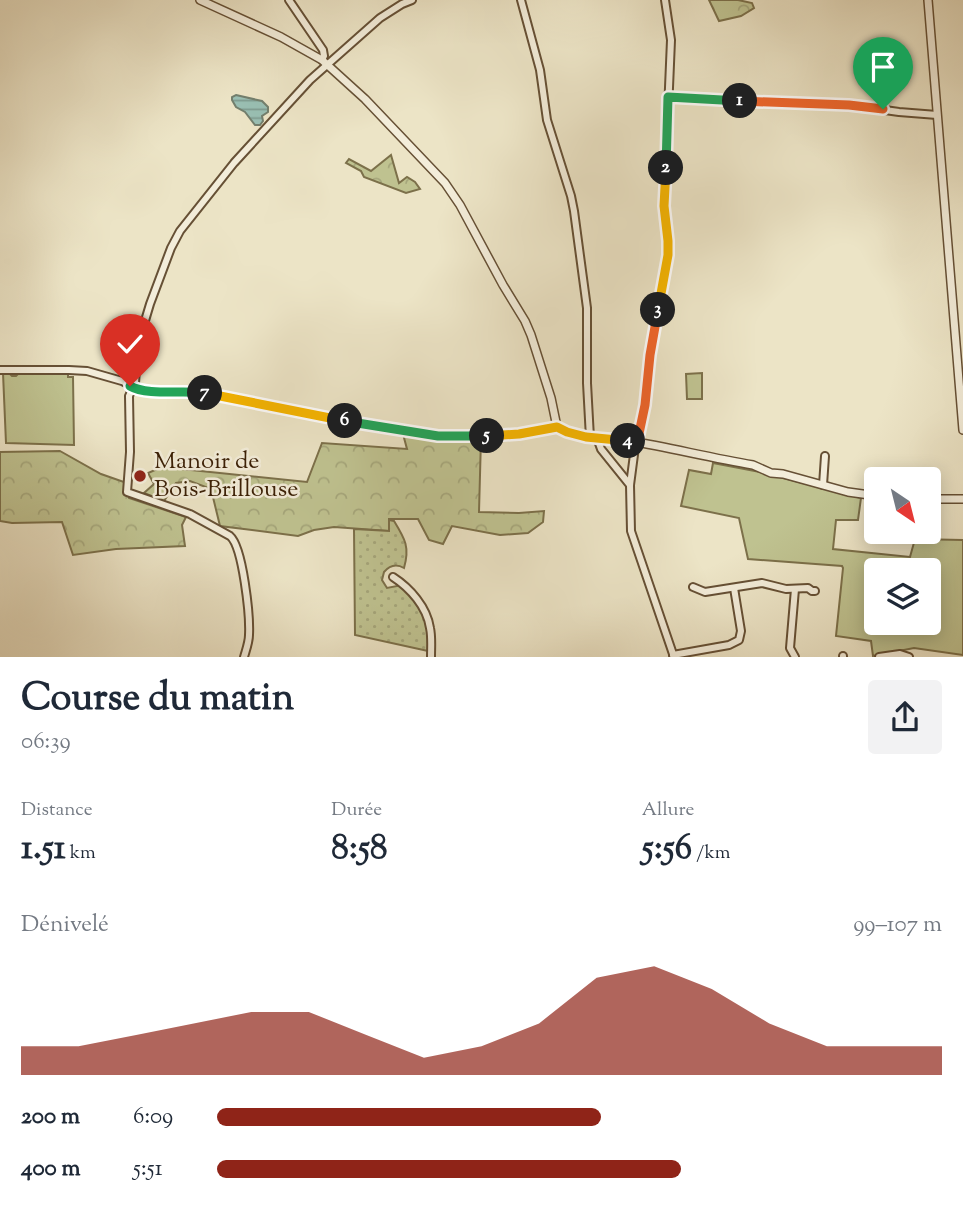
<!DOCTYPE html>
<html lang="fr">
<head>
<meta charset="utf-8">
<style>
  body { margin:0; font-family:"Sorts Mill Goudy",serif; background:#f2f2f3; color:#1f2937; height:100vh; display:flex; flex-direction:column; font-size:26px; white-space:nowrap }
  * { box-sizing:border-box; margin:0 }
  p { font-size:23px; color:#747a83 }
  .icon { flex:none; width:38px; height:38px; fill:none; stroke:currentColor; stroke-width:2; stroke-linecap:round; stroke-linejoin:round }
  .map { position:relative; height:657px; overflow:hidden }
  .side { display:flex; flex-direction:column; background:#fff; flex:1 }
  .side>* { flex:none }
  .needle { width:46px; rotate:145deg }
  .buttons { position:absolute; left:864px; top:467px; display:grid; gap:14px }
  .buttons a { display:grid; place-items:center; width:77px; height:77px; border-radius:7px; background:#fff; box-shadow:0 4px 18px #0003; font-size:35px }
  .pin { position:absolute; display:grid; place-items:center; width:60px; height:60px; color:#fff; margin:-72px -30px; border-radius:50% 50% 50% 0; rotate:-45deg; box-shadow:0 0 7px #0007 }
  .pin .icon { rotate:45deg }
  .km { position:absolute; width:35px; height:35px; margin:-18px; border-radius:50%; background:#222; color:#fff; font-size:19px; line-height:35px; text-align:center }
  .round { display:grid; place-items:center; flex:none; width:74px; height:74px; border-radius:7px; background:#f2f2f3 }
  .summary { display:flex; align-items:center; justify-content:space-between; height:119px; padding:0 21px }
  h1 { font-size:38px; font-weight:800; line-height:52px }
  .stats { display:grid; grid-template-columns:repeat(3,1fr); gap:10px; height:119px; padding:7px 21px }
  .stats div { display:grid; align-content:center }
  .stats b { font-size:35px; font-weight:800 }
  .stats small { font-size:19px; font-weight:400 }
  .stats p { font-size:19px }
  .chart { height:196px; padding:14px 21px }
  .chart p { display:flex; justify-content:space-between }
  .chart svg { width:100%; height:126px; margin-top:7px; fill:#8f2418; opacity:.7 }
  ul { padding:0 21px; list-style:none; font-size:23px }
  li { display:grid; grid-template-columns:112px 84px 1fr; align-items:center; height:52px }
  li i { height:18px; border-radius:9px; background:#8f2418 }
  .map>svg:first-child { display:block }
  .grass { fill:#bfc290; stroke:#7c704a; stroke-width:2; fill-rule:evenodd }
  .forest { fill:url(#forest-crowns); stroke:#7c704a; stroke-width:2 }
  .park { fill:url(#park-dots); stroke:#7c704a; stroke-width:2 }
  .water { fill:url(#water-rules); stroke:#737f6d; stroke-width:2 }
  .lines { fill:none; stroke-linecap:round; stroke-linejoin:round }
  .minor-casing { stroke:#665035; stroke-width:10 }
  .tertiary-casing { stroke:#665035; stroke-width:10 }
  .minor { stroke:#f3edda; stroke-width:6 }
  .tertiary { stroke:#f3edda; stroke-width:7 }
  .split-1-casing { stroke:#fff; stroke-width:14 }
  .split-2-casing { stroke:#fff; stroke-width:14 }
  .split-3-casing { stroke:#fff; stroke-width:14 }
  .split-4-casing { stroke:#fff; stroke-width:14 }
  .split-5-casing { stroke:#fff; stroke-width:14 }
  .split-6-casing { stroke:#fff; stroke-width:14 }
  .split-7-casing { stroke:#fff; stroke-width:14 }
  .split-8-casing { stroke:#fff; stroke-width:14 }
  .split-1 { stroke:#f0652b; stroke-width:9 }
  .split-2 { stroke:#22a559; stroke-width:9 }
  .split-3 { stroke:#f5b400; stroke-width:9 }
  .split-4 { stroke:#f0652b; stroke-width:9 }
  .split-5 { stroke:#f5b400; stroke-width:9 }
  .split-6 { stroke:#22a559; stroke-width:9 }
  .split-7 { stroke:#f5b400; stroke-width:9 }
  .split-8 { stroke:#22a559; stroke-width:9 }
  .poi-dot { fill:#8f2418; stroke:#f3edda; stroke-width:2.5 }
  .labels { text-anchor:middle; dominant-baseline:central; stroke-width:5; stroke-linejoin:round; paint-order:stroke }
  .poi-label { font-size:24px; fill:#3a1f05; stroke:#f3edda; text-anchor:start }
</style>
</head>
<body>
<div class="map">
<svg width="963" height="657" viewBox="0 0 963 657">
  <defs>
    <pattern id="forest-crowns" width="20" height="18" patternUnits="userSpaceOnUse" patternTransform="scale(1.75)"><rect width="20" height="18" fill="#bfc290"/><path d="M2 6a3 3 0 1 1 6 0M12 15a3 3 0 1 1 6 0" fill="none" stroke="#a5a67b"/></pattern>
    <pattern id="park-dots" width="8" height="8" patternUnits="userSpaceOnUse" patternTransform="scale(1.75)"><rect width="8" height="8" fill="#bfc290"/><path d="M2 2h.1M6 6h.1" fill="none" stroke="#a5a67b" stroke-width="1.8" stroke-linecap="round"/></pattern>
    <pattern id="water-rules" width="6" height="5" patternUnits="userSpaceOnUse" patternTransform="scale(1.75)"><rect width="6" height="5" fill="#99bfb3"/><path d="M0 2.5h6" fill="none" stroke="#7e9b90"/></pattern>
  </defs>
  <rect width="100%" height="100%" fill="#ece4c6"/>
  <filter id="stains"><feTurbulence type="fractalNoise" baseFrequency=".00286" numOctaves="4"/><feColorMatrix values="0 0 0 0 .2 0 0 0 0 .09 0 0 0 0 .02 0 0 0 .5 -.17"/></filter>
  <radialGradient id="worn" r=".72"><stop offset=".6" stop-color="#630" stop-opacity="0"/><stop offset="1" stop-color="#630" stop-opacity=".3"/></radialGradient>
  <g class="grass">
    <polygon points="3,373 9,373 12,376 16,376 19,373 68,373 68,377 73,377 74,445 6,443"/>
    <polygon points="702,373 702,399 687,399 686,374"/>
    <path d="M713 463 760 472 861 498 858 520H836L833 549 910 557 915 539 963 540V655L914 648 873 656 871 641 836 636 843 568 842 566 748 559 739 518 681 506 689 470 711 474ZM877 570H929V623H877Z"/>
  </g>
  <g class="forest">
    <polygon points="709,0 738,0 752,3 754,8 741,16 719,21"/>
    <polygon points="391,155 399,183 407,177 415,182 420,189 406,193 364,177 361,171 346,163 349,159 371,171"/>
    <polygon points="403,434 438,440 481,438 479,512 519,513 544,511 543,522 528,533 500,535 452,526 443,544 429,540 418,519 389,519 389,531 334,527 314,530 298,536 220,526 211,489 190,481 176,483 164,501 144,493 154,484 148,473 162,467 307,482 322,443 407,449"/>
    <polygon points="60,451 101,474 124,482 129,498 186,517 182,525 185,546 116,549 73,555 62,522 12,523 0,521 0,452"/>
  </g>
  <path class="park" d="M389 520 394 521C405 539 410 547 404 568 397 564 390 565 384 572L382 580 387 588 402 585C423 612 429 616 428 651L355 635 354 529 389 531Z"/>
  <polygon class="water" points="236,95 262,101 268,107 268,112 262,116 263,121 260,125 255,125 245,112 236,107 232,100 232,97"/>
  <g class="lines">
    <defs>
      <g id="minor">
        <polyline points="289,0 323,50 324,56 322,60"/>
        <polyline points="521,0 540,70 547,120 571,196 574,211 587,308 587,383 590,438"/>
        <polyline points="665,0 671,40 664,206 668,241 668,255 650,355 645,405 635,447 630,485 631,531 674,657"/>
        <polyline points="668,97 819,105 849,105 899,112 937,115"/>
        <polyline points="0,370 69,370 87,371 122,381 140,391 193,392 327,418 434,435 501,436 550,429 557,427"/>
        <polyline points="597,438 601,449 630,485"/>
        <polyline points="823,485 825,456"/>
        <path d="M393 577C410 588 427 607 430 628 432 637 431 647 431 657"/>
        <polyline points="693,587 705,592 762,583 786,589 808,588 812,591 815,591"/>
        <polyline points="795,589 790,648 795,657"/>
        <polyline points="673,655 729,645 739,640 741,631 734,588"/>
        <polyline points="843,656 843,657"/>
        <path d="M244 657C246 650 249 642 249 635 250 616 243 547 230 536L190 514 127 492 130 452 129 396 135 383 138 344 150 304 171 248 180 231 234 163 310 80 380 18 402 4 412 0"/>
        <polyline points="879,657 900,654 909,657"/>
      </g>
      <g id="tertiary">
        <path d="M200 0 281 37 322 60 365 99 445 183 460 205 503 285 525 321 531 335 551 398 557 427C580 439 605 437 631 441 671 448 712 458 753 465L771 473 783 474 848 492 877 496"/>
        <polyline points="928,0 963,430"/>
        <polyline points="929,499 962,499"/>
      </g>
    </defs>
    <use href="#minor" class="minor-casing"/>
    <use href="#tertiary" class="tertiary-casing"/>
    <use href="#minor" class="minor"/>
    <use href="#tertiary" class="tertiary"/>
  </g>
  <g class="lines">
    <defs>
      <polyline id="split-1" points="740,101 849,105 883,109"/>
      <polyline id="split-2" points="666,168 668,97 740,101"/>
      <polyline id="split-3" points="658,310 668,255 668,241 664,206 666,168"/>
      <polyline id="split-4" points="628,441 637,443 645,405 650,355 658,310"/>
      <polyline id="split-5" points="487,436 519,434 557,427 567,432 586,437 628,441"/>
      <polyline id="split-6" points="345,421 438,436 487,436"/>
      <polyline id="split-7" points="205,393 345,421"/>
      <path id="split-8" d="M130 386C147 396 184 390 205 393"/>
    </defs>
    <use href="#split-1" class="split-1-casing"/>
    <use href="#split-2" class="split-2-casing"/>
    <use href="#split-3" class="split-3-casing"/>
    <use href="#split-4" class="split-4-casing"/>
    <use href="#split-5" class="split-5-casing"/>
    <use href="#split-6" class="split-6-casing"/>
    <use href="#split-7" class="split-7-casing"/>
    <use href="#split-8" class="split-8-casing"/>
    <use href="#split-1" class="split-1"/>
    <use href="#split-2" class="split-2"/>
    <use href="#split-3" class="split-3"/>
    <use href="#split-4" class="split-4"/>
    <use href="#split-5" class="split-5"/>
    <use href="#split-6" class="split-6"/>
    <use href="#split-7" class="split-7"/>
    <use href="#split-8" class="split-8"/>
  </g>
  <circle class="poi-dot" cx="140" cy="476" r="7"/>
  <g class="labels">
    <g class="poi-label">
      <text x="154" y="462">Manoir de<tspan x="154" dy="28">Bois-Brillouse</tspan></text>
    </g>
  </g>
  <rect width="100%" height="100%" filter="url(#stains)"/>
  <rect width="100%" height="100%" fill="url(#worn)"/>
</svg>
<div class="buttons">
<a><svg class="needle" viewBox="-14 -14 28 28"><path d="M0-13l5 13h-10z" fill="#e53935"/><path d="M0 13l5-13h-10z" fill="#747a83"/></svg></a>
<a><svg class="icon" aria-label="layers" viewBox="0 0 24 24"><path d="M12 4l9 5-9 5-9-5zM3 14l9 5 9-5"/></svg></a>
</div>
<div class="pin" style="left:883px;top:109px;background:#1e9e55"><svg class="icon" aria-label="arrive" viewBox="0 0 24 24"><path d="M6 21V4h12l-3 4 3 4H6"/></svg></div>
<div class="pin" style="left:130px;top:386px;background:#d93025"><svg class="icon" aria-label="check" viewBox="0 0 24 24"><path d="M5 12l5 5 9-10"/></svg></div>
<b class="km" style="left:740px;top:101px">1</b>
<b class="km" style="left:666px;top:168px">2</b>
<b class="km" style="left:658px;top:310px">3</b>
<b class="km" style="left:628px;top:441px">4</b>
<b class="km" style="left:487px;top:436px">5</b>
<b class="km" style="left:345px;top:421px">6</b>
<b class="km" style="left:205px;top:393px">7</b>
</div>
<section class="side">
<div class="summary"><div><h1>Course du matin</h1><p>06:39</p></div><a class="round"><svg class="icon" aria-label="share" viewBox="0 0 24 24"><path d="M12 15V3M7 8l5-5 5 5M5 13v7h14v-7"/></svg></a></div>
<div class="stats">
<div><p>Distance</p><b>1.51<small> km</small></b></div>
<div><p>Durée</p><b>8:58</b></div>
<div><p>Allure</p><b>5:56<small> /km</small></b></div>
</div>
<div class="chart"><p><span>Dénivelé</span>99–107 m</p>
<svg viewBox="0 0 160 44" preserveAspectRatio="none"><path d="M0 44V34L10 34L20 30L30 26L40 22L50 22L60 30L70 38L80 34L90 26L100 10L110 6L120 14L130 26L140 34L150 34L160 34V44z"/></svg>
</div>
<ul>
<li><b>200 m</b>6:09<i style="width:53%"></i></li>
<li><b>400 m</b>5:51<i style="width:64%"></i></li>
</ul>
</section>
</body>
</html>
